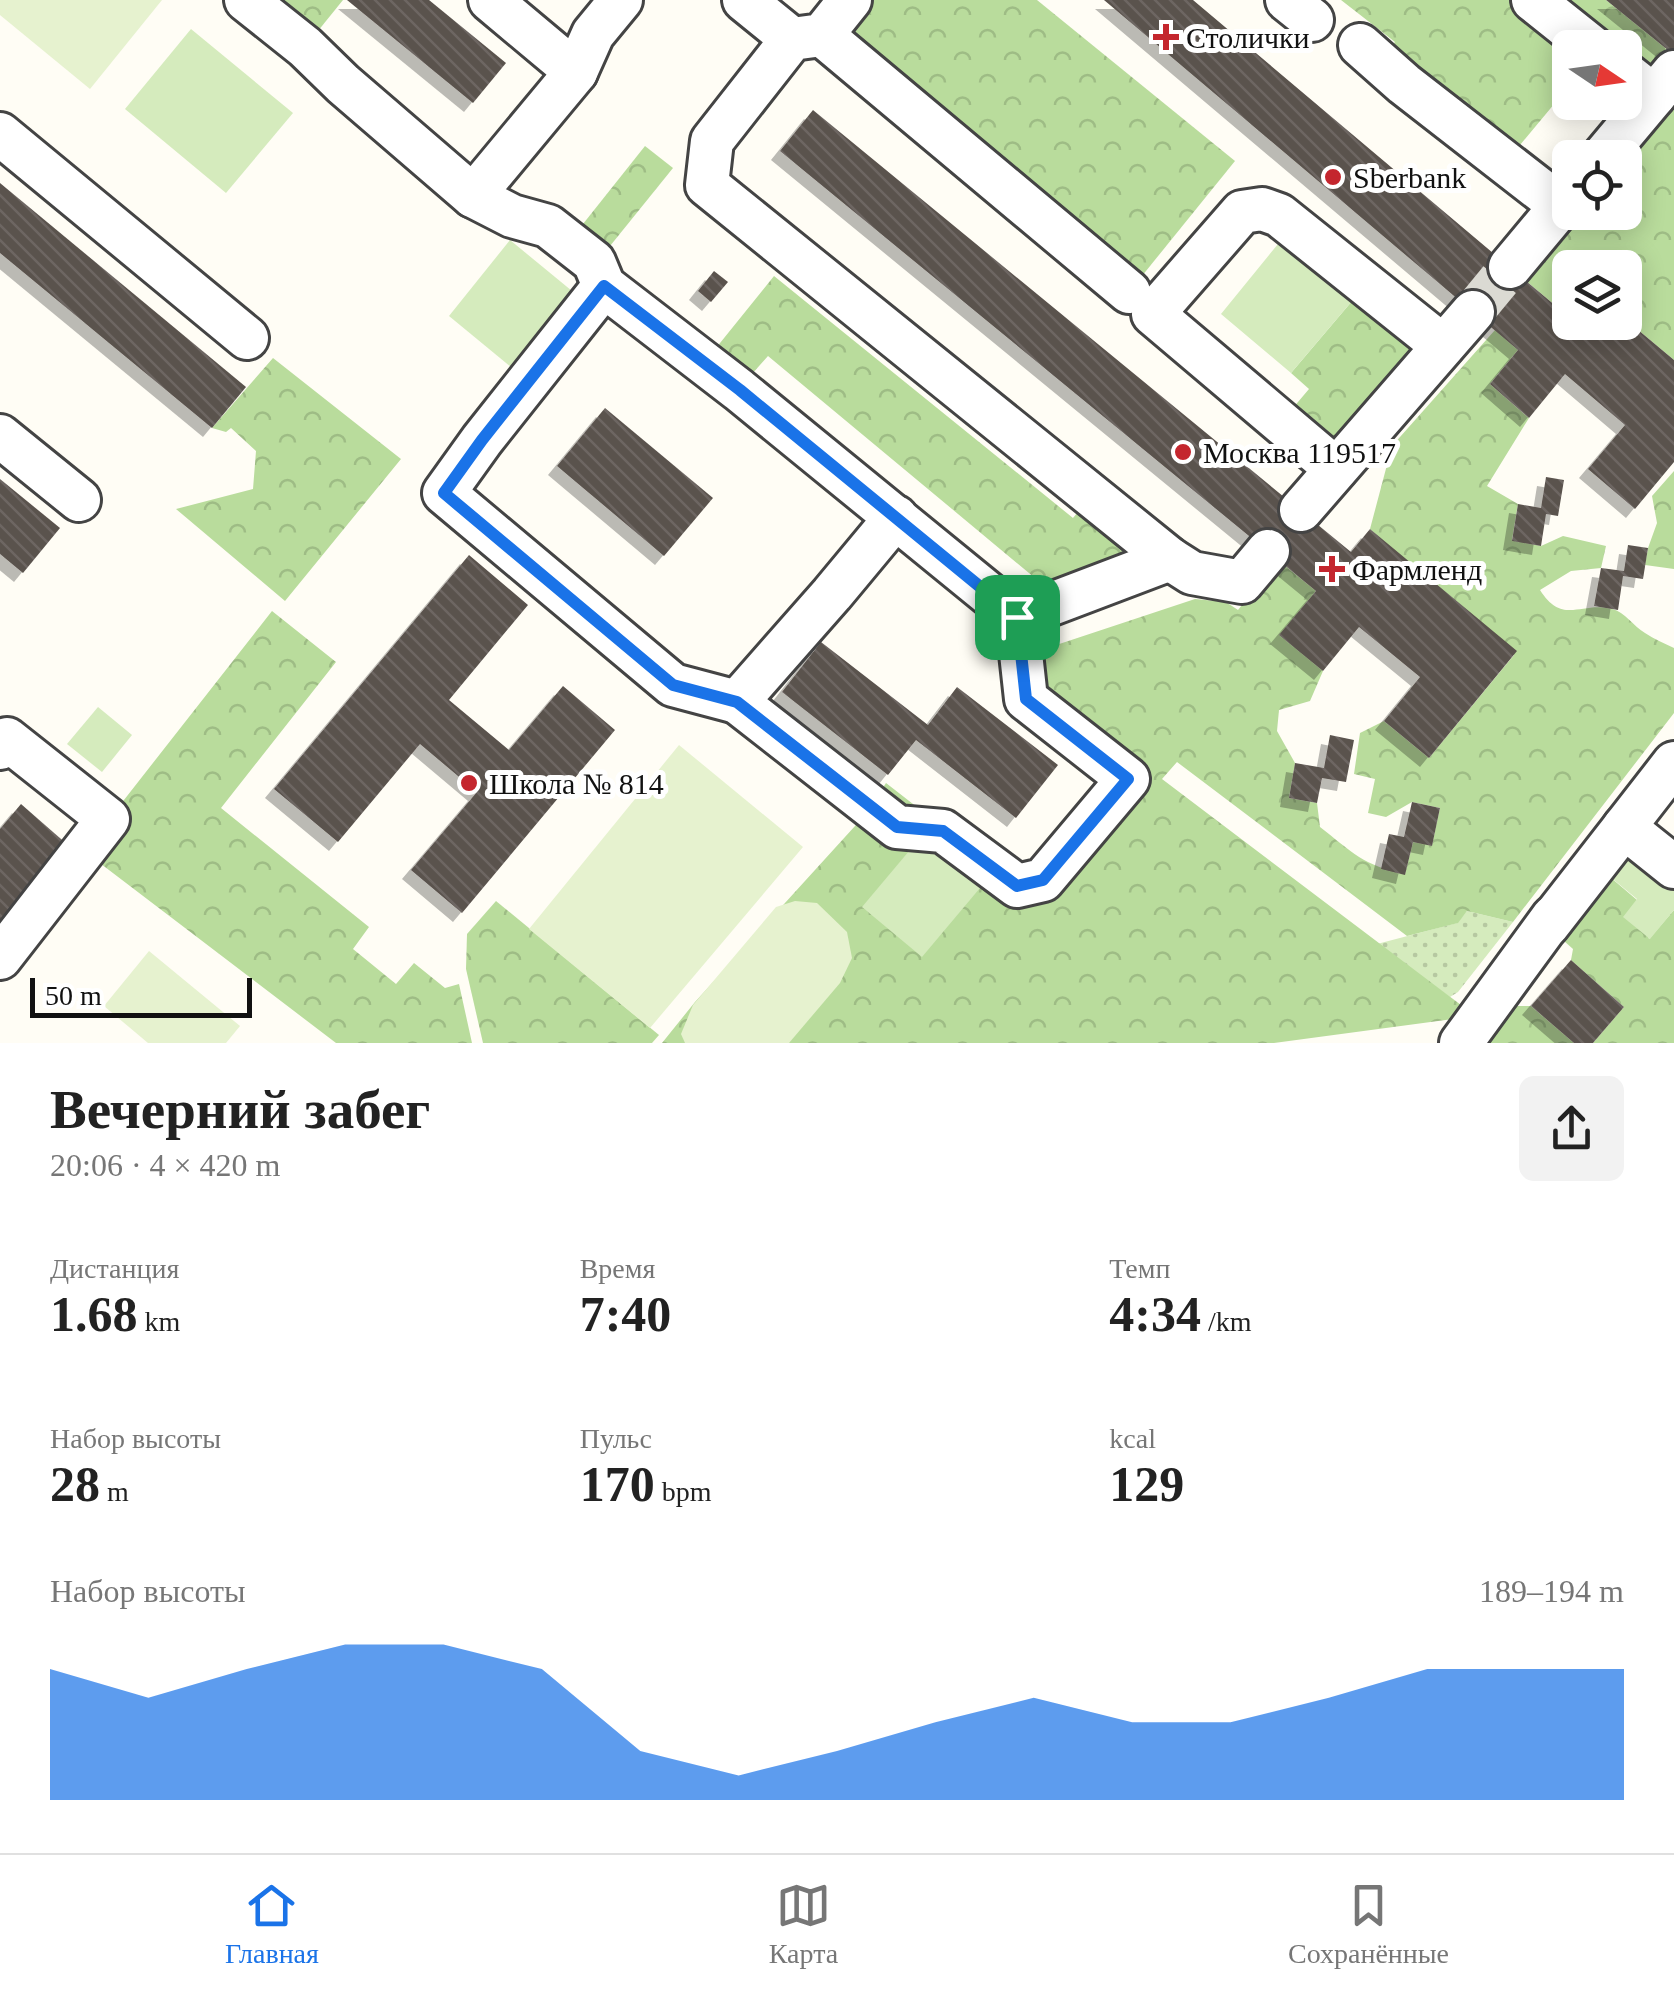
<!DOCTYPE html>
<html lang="ru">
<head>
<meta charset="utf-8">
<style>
  body { margin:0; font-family:Georgia,serif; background:#f2f2f2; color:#222; height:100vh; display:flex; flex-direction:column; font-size:38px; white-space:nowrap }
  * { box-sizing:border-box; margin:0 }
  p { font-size:32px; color:#767676 }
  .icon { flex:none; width:55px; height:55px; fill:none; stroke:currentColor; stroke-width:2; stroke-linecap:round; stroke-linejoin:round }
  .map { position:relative; height:1043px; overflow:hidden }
  .side { display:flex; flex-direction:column; background:#fff; flex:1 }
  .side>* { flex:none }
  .needle { width:65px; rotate:103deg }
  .controls { position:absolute; left:1552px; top:30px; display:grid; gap:20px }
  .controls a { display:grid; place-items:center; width:90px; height:90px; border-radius:15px; background:#fff; box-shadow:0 5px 25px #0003; font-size:50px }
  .scale { position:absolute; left:30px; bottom:25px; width:222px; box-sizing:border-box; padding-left:10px; border:5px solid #111; border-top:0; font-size:28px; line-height:35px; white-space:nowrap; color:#111; -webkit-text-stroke:8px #fff; paint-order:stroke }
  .pin { position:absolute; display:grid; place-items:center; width:85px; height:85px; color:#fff; margin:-42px; border-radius:20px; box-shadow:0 5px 15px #0006 }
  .round { display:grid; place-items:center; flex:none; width:105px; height:105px; border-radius:15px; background:#f2f2f2 }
  .summary { display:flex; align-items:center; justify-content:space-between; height:170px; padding:0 50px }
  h1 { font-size:55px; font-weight:700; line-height:75px }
  .figures { display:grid; grid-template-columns:repeat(3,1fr); gap:15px; height:170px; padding:10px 50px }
  .figures div { display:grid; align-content:center }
  .figures b { font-size:50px; font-weight:700 }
  .figures small { font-size:28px; font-weight:400 }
  .figures p { font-size:28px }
  .chart { height:280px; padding:20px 50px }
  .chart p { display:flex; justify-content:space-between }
  .chart svg { width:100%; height:180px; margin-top:10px; fill:#1a73e8; opacity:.7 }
  .tabs { display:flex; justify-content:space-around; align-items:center; height:140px; border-top:2px solid #e0e0e0; background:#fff; font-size:28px; color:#767676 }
  .tabs a { display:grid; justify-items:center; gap:5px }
  .tabs .on { color:#1a73e8 }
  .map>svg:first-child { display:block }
  .grass { fill:url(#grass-dots) }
  .forest { fill:url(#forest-crowns) }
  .park { fill:#d5ebbd }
  .pitch { fill:#e6f2cf }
  .building { fill:url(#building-back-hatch); filter:url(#shadow) }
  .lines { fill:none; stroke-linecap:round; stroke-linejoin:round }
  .minor-tunnel { stroke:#dbdad3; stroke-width:42; stroke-dasharray:42 21; stroke-linecap:butt }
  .minor-casing { stroke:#444; stroke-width:48 }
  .minor { stroke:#fff; stroke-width:42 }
  .route-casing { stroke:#fff; stroke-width:20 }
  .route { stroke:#1a73e8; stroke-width:12 }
  .poi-dot { fill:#c4262e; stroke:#fff; stroke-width:4 }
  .labels { text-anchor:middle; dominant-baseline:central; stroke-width:10; stroke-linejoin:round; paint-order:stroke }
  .poi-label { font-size:30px; fill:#111; stroke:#fff; text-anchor:start }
</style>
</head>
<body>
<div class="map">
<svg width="1674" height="1043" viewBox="0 0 1674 1043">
  <defs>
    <pattern id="grass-dots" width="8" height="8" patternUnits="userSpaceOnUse" patternTransform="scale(2.5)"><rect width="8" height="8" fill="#d5ebbd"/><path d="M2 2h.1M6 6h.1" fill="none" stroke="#b6c8a1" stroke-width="1.8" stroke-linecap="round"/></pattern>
    <pattern id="forest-crowns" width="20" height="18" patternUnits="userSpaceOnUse" patternTransform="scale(2.5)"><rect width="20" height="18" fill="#b9dc9c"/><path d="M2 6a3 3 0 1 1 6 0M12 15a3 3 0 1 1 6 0" fill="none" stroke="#9ebc85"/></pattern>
    <pattern id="building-back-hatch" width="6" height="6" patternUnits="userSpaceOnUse" patternTransform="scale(2.5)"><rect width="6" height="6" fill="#5a524d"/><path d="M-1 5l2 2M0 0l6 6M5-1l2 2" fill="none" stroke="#6d6662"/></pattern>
    <filter id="shadow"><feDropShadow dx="-9" dy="9" stdDeviation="0" flood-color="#0004"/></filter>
  </defs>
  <rect width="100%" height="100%" fill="#fffdf5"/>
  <polygon class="grass" points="1467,911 1513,922 1458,992 1450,997 1377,944 1457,923"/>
  <g class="forest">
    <polygon points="263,0 343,0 305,47"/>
    <polygon points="874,0 1037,0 1235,161 1129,292 835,46"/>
    <polygon points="1341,0 1606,0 1674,55 1674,72 1625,73 1625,48 1570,48 1570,85 1505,163 1379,62 1395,42"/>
    <polygon points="1674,98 1674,360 1625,319 1625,268 1570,268 1570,292 1557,307 1525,280 1580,213 1625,212 1625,158"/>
    <polygon points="645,146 673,168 606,251 579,229"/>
    <polygon points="774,276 1073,518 1091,496 1170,559 1017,617 1041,583 768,356 751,375 716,348"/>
    <polygon points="1358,294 1434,357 1336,469 1281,422 1309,389 1291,373"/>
    <path d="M1495 330 1518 350 1490 384 1529 418 1487 486 1518 504 1512 540 1541 546 1563 536 1606 546 1601 568 1571 571 1540 590C1563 626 1581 601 1612 609 1625 612 1633 626 1645 633 1654 639 1664 643 1674 648V713L1513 922 1467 911 1458 923 1407 936 1177 762 1162 779 1461 1005 1453 1019 1274 1043H662L695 1002 865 815 886 783 1016 884 1128 778 1026 699 1020 657 1195 599 1226 602 1238 610 1278 560 1316 591 1280 635 1323 671 1310 701 1279 710 1277 731 1295 763 1289 798 1317 803 1320 827C1352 852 1364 866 1405 874L1413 842 1432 845 1440 808 1412 802 1386 817 1368 813 1375 779 1354 774 1360 733 1384 721 1429 758 1514 655 1370 529 1392 446Z"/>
    <polygon points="273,358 401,459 285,601 176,509 253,489 256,451 231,428 226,432 212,428"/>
    <polygon points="1674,471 1674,569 1645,565 1648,548 1657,523 1652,496"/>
    <polygon points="272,611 336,662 221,808 369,927 353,949 396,984 414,963 445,988 459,984 472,1043 336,1043 84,851"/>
    <polygon points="1603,871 1637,900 1649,939 1674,910 1674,1043 1593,1043 1624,1007 1571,960 1573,949 1555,933"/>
    <polygon points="496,901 659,1035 652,1043 483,1043 466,969 467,934"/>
    <polygon points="1512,1006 1531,1006 1574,1043 1482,1043"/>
  </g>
  <g class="park">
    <polygon points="191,29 293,113 226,193 125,109"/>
    <polygon points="510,240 583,300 522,376 449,316"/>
    <polygon points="1278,244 1306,266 1314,257 1358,294 1291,373 1221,314"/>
    <polygon points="98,707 132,735 102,772 67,744"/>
    <polygon points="1633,834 1674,867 1674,910 1650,939 1623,917 1637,899 1603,871"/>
    <polygon points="920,838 980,888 922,957 862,907"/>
  </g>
  <g class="pitch">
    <polygon points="0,0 162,0 90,89 0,15"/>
    <polygon points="679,745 803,847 650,1028 529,929"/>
    <polygon points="795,901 817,903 847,932 852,958 840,983 789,1043 685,1043 681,1034 693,1005 776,907"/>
    <polygon points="149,951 240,1026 226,1043 148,1043 104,1006"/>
  </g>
  <g class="building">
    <polygon points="347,0 429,0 506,63 473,103"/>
    <polygon points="1104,0 1193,0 1557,307 1570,292 1570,322 1625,322 1625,319 1674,360 1674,462 1635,509 1588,469 1625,425 1565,374 1529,418 1490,384 1518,350"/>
    <polygon points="1606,0 1674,0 1674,55"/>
    <polygon points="813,110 1351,552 1370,529 1517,651 1429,758 1384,721 1420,677 1359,627 1323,671 1279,635 1316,591 780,151"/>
    <polygon points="0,183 246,387 212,428 0,253"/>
    <polygon points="714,271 728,282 711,302 698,291"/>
    <polygon points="605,408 713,498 664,556 557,466"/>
    <polygon points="1546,477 1564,480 1558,516 1546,514 1541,546 1512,541 1518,504 1541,508"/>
    <polygon points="0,479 60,528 23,573 0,554"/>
    <polygon points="1628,545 1648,548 1643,579 1623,576 1618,610 1594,606 1601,568 1624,571"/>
    <polygon points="469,555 528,605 449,700 509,750 563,686 615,730 462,913 411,870 477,792 420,744 338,842 274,789"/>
    <polygon points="821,642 928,725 957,687 1058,765 1016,818 916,740 888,775 782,692"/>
    <polygon points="1330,735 1354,740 1346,782 1322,778 1317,803 1289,798 1295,763 1324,768"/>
    <polygon points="1412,802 1440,808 1432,846 1413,842 1405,875 1381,869 1389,834 1404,837"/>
    <polygon points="21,804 69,846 0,927 0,829"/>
    <polygon points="1571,960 1624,1007 1593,1043 1574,1043 1531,1006"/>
  </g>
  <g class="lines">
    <polyline class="minor-tunnel" points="1473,312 1510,267"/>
    <defs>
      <g id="minor">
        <polyline points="246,0 305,47 343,84 473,196 512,216 548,226 594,262 604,286 739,390 1017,617 1170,559"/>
        <polyline points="490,0 576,72"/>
        <polyline points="744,0 792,39"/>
        <polyline points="850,0 822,35 792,39 712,141 707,185 1170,559 1192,573 1242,582 1268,551"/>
        <polyline points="1287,0 1312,20"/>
        <polyline points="1533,0 1593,48"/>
        <polyline points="822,35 1129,292"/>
        <polyline points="1360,45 1404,84 1561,206"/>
        <polyline points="1625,73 1654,96"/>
        <polyline points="0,134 247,338"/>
        <polyline points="1602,158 1674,72"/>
        <polyline points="473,196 576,72 593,34 621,0"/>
        <polyline points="1510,267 1570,195"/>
        <polyline points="604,286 482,440 444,493 673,685 737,702"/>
        <polyline points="0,436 79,500"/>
        <polyline points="1336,469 1153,314 1242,212 1262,209 1279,215 1443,346"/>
        <polyline points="1301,510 1473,312"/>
        <polyline points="896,517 832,594 737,702 897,827 943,831 1017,886 1043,880 1128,779 1026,699 1017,617"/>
        <polyline points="0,748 7,739 108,819 0,958"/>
        <polyline points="1624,827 1674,867"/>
        <polyline points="1548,925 1674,763"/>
        <polyline points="1461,1043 1553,917"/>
      </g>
    </defs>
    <use href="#minor" class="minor-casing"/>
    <use href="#minor" class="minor"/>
  </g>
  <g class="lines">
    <defs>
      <polygon id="route" points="604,286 740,390 1017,617 1026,699 1128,779 1043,880 1017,886 943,831 897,827 737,702 673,685 444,493 482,440"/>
    </defs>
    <use href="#route" class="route-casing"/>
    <use href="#route" class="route"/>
  </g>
  <g class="poi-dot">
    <path d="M1161 22h10v10h10v10h-10v10h-10v-10h-10v-10h10z"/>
    <circle cx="1333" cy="177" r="10"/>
    <circle cx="1183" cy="452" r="10"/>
    <path d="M1327 554h10v10h10v10h-10v10h-10v-10h-10v-10h10z"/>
    <circle cx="469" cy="783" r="10"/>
  </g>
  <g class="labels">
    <g class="poi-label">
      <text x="1186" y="37">Столички</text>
      <text x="1353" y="177">Sberbank</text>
      <text x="1203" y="452">Москва 119517</text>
      <text x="1352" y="569">Фармленд</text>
      <text x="489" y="783">Школа № 814</text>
    </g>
  </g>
</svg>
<div class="controls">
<a><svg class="needle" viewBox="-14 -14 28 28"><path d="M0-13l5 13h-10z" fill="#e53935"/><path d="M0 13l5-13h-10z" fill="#767676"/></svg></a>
<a><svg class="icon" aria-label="locate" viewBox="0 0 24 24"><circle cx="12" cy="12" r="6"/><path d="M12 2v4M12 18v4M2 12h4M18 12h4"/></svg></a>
<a><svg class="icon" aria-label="layers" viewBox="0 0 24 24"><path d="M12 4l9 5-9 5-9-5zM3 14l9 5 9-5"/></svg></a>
</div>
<div class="scale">50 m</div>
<div class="pin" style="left:1017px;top:617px;background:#1e9e55"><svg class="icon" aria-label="arrive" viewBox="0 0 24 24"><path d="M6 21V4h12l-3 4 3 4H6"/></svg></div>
</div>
<section class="side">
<div class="summary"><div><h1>Вечерний забег</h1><p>20:06 · 4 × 420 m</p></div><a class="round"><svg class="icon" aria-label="share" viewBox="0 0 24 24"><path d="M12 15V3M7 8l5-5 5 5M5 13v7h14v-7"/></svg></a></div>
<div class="figures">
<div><p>Дистанция</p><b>1.68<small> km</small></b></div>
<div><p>Время</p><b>7:40</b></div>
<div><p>Темп</p><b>4:34<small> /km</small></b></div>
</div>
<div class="figures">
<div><p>Набор высоты</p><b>28<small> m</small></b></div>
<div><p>Пульс</p><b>170<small> bpm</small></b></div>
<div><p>kcal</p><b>129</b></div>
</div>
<div class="chart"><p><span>Набор высоты</span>189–194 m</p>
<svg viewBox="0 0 160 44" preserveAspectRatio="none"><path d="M0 44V12L10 19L20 12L30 6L40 6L50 12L60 32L70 38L80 32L90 25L100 19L110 25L120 25L130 19L140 12L150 12L160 12V44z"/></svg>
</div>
</section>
<nav class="tabs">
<a class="on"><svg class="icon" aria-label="home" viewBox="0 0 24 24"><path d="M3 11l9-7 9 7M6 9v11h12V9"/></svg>Главная</a>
<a><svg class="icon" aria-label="map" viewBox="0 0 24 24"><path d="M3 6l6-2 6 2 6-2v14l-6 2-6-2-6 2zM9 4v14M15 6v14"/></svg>Карта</a>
<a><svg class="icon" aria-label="saved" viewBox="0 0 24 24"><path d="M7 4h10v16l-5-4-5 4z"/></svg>Сохранённые</a>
</nav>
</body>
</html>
